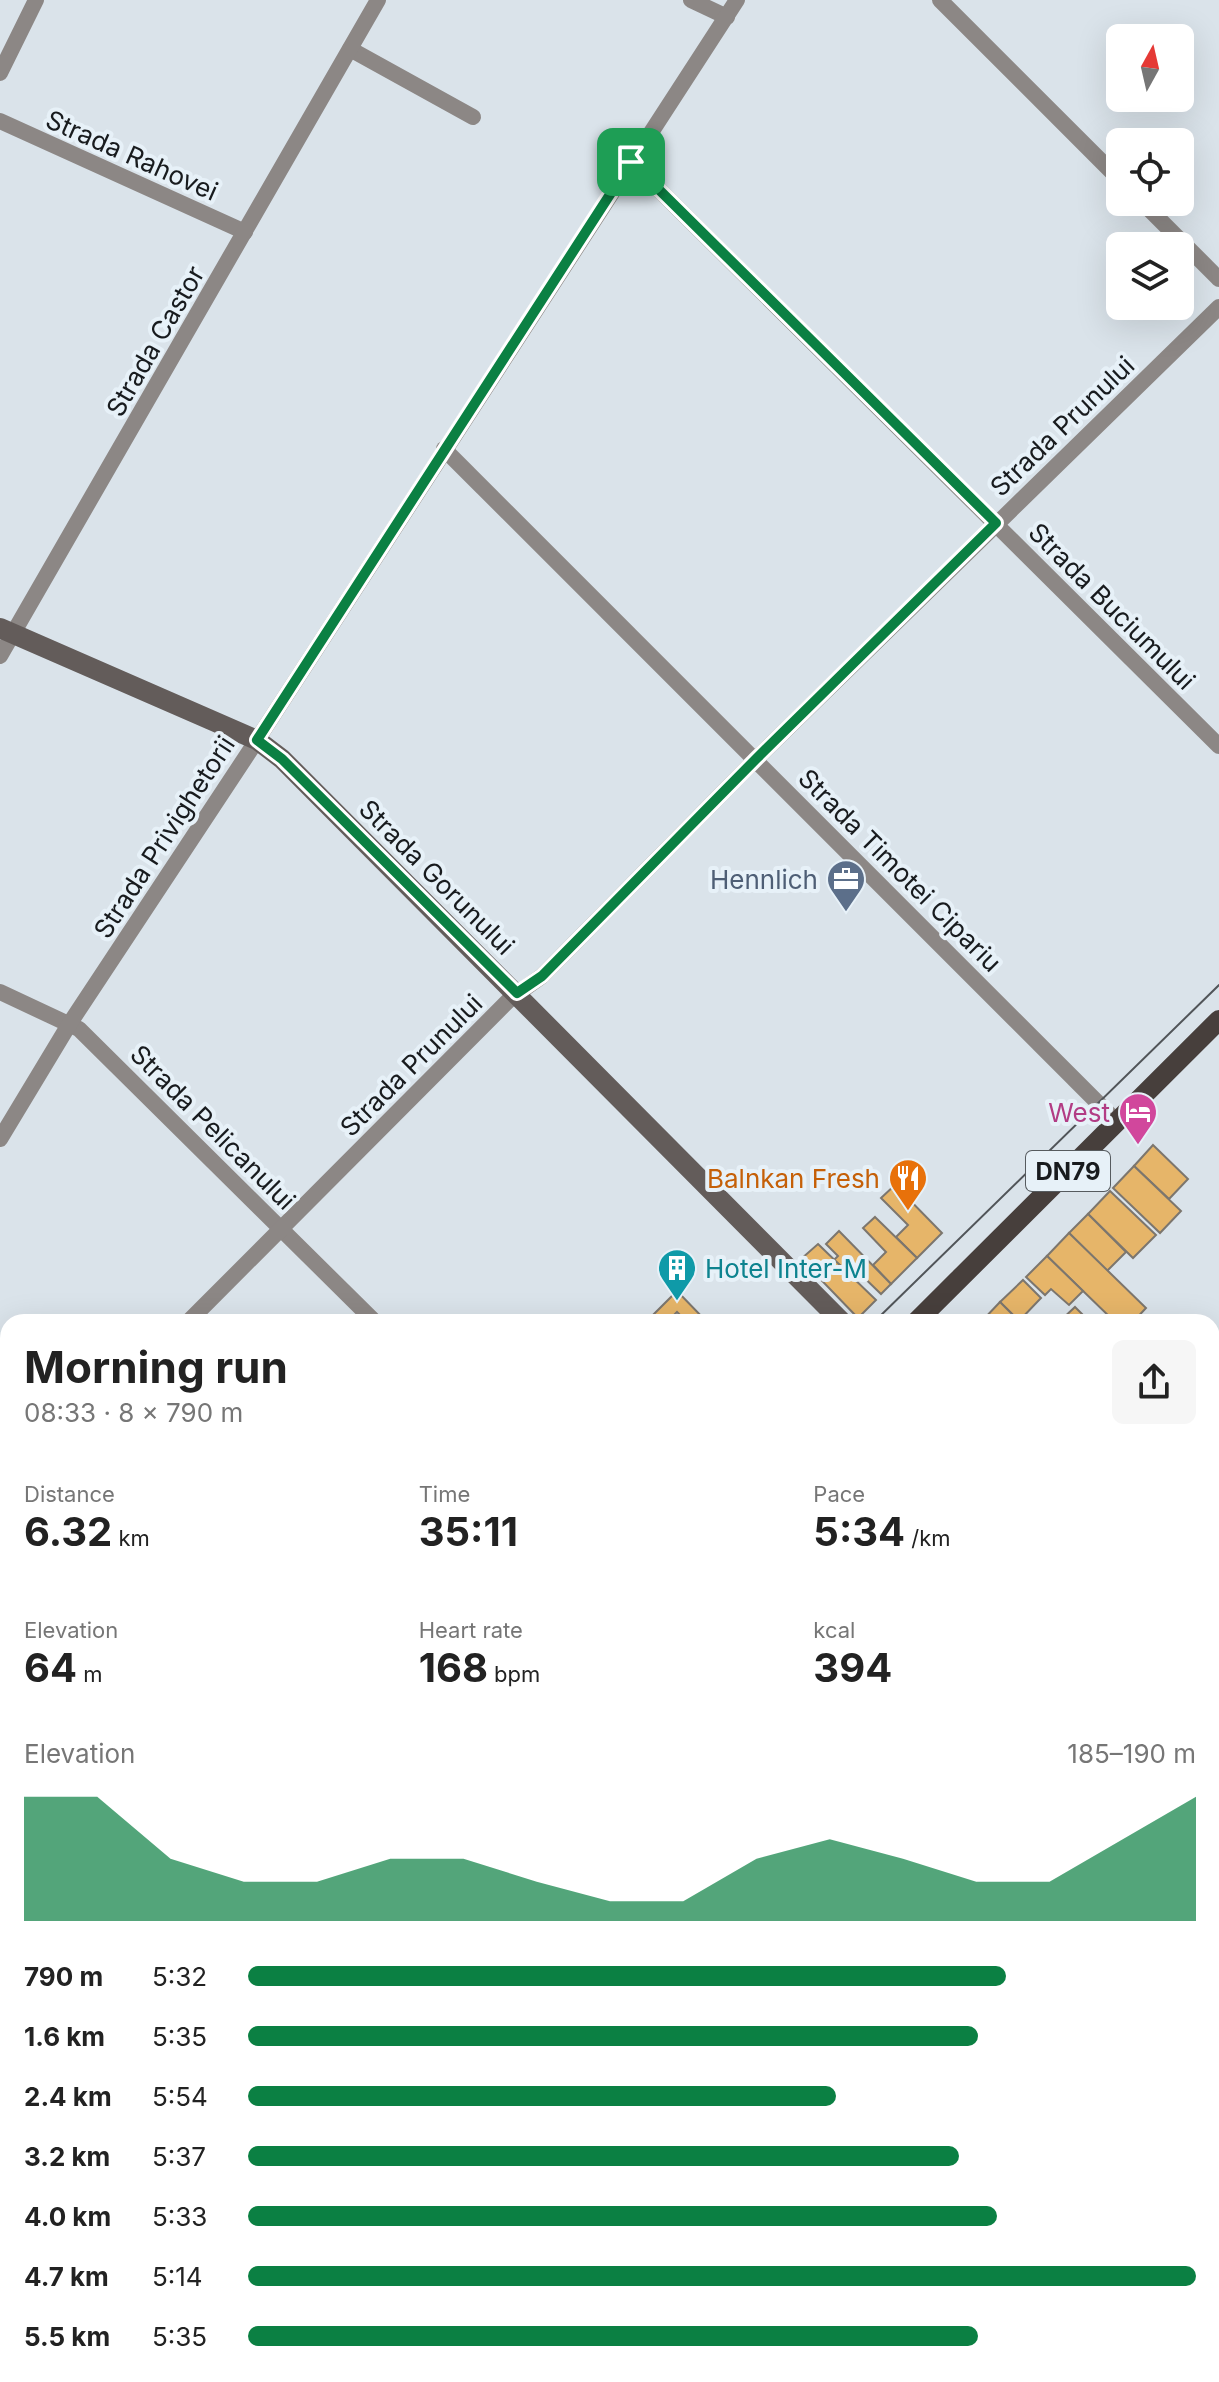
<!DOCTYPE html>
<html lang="en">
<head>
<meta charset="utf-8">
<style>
  body { margin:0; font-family:Inter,sans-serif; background:#f6f6f6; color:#222; height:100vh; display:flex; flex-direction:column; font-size:30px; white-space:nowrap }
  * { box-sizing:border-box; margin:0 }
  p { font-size:26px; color:#767676 }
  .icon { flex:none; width:44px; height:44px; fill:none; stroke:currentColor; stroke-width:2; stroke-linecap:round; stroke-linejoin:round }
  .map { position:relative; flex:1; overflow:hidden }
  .details { position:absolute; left:0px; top:1314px; width:1220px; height:1068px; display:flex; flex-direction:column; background:#fff; border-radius:24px 24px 0 0; box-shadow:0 8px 32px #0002 }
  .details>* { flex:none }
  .needle { width:52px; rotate:8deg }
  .controls { position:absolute; left:1106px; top:24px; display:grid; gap:16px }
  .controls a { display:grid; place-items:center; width:88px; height:88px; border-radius:12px; background:#fff; box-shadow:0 8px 32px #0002; font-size:40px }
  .pin { position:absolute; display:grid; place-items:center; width:68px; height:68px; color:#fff; margin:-34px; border-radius:16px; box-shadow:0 4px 12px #0006 }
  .round { display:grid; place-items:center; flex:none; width:84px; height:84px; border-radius:12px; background:#f6f6f6 }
  .head { display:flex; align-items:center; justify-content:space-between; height:136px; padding:0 24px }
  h1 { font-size:44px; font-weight:700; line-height:60px }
  .metrics { display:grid; grid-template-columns:repeat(3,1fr); gap:12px; height:136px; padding:8px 24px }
  .metrics div { display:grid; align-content:center }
  .metrics b { font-size:40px; font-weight:700 }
  .metrics small { font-size:22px; font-weight:400 }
  .metrics p { font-size:22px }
  .chart { height:224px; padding:16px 24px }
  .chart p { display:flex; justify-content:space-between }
  .chart svg { width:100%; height:144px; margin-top:8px; fill:#0b8043; opacity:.7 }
  ul { padding:0 24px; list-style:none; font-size:26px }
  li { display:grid; grid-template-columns:128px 96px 1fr; align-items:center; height:60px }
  li i { height:20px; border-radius:10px; background:#0b8043 }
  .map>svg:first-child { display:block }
  .building { fill:#e6b569; stroke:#7c766e; stroke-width:2 }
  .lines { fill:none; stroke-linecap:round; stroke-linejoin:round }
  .path { stroke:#80868c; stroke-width:3; stroke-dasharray:2 6; stroke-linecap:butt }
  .lane { stroke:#8c8785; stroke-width:8 }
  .street { stroke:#8c8785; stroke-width:16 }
  .secondary { stroke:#635c5a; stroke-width:20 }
  .primary { stroke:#473f3c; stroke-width:20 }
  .tram { stroke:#515559; stroke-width:2 }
  .route-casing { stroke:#fff; stroke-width:16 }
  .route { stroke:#0b8043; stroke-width:10 }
  .labels { text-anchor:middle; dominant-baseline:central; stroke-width:8; stroke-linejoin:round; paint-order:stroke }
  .shield { fill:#e7f1f8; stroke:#565b5f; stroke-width:2 }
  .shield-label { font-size:24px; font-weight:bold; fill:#181b1e }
  .street-label { font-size:26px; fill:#181b1e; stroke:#e7f1f8 }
  .service-label { font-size:26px; fill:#4e5e75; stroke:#e7f1f8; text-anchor:end }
  .hotel-label { font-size:26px; fill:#b23c85; stroke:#e7f1f8; text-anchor:end }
  .food-label { font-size:26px; fill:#c56008; stroke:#e7f1f8; text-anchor:end }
  .culture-label { font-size:26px; fill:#0d838f; stroke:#e7f1f8; text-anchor:start }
</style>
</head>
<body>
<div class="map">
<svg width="1219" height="2382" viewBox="0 0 1219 2382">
  <rect width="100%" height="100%" fill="#dae3ea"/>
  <g class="building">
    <polygon points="1153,1145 1188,1179 1169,1199 1134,1166"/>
    <polygon points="1134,1166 1181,1211 1160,1233 1113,1188"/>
    <polygon points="895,1185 942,1233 917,1258 896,1237 908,1225 881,1198"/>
    <polygon points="1110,1191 1156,1235 1133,1258 1088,1214"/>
    <polygon points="1088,1214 1126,1252 1107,1271 1069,1233"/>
    <polygon points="875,1217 917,1258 891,1284 873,1265 886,1252 863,1228"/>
    <polygon points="839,1231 891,1284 881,1294 847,1261 842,1267 834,1260 838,1256 826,1244"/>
    <polygon points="1069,1233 1146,1308 1133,1322 1115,1322 1047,1256"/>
    <polygon points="818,1244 876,1300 858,1318 801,1259"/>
    <polygon points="1047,1256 1083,1291 1069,1305 1051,1289 1045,1295 1026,1277"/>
    <polygon points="1023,1280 1041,1298 1019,1321 1000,1302"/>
    <polygon points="677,1291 707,1322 687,1322 677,1312 667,1322 651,1322 649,1319"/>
    <polygon points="1000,1302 1020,1322 981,1322"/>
    <polygon points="1075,1307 1090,1322 1059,1322"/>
    <polygon points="1219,1768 1219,1800 1212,1793 1212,1769 1215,1772"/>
    <polygon points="0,2108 8,2116 8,2139 0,2147"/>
    <polygon points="4,2303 8,2307 8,2340 0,2332 0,2307"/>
    <polygon points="652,2374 661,2374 669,2382 644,2382"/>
  </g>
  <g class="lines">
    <polyline class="path" points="0,2099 8,2106"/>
    <g class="lane">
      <polyline points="435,2374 444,2382"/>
      <polyline points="634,2382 642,2374"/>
    </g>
    <g class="street">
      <polyline points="691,0 727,17"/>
      <polyline points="940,0 1120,180"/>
      <polyline points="350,49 473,117"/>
      <polyline points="0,73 36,0"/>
      <polyline points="0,121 245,232"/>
      <polyline points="631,162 1219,746"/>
      <polyline points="1142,202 1219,279"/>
      <polyline points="444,449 1117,1122"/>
      <polyline points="0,656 378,0"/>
      <polyline points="0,992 79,1029 375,1322"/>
      <polyline points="0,1139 70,1023 257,740 737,0"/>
      <polyline points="188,1322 510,999 542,976 756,759 1219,307"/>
      <polyline points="0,1424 8,1431"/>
      <polyline points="1212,1497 1219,1490"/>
      <polyline points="0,1507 8,1499"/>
      <polyline points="0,1887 8,1895"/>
      <polyline points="1212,1933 1219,1926"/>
      <polyline points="307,2374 316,2382"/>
      <polyline points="696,2374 704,2382"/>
      <polyline points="772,2382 780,2374"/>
      <polyline points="1200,2382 1208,2374"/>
    </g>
    <g class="secondary">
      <polyline points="0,628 257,740 282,759 842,1322"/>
      <polyline points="1212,1817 1219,1824"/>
      <polyline points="0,2352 8,2359"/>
      <polyline points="25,2374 34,2382"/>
    </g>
    <g class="primary">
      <polyline points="916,1322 1219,1020"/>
      <polyline points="0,2239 8,2231"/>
    </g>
    <g class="tram">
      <polyline points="874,1322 1219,985"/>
      <polyline points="0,2202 8,2194"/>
    </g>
  </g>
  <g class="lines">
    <defs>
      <polygon id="route" points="631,162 996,523 756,759 542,976 517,993 282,759 257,740"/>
    </defs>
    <use href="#route" class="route-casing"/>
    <use href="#route" class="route"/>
  </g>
  <defs>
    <symbol id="office-pin" viewBox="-11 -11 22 30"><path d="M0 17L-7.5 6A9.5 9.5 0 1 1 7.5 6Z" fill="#5c6f8a" stroke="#e7f1f8"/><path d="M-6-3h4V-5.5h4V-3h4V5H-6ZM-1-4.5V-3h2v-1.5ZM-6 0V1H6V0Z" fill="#fff"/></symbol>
    <symbol id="hotel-pin" viewBox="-11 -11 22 30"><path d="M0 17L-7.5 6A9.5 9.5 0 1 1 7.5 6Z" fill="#d1479c" stroke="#e7f1f8"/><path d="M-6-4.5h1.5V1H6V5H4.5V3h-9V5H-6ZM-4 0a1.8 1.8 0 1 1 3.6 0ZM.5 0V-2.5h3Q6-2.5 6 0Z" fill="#fff"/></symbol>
    <symbol id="restaurant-pin" viewBox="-11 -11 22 30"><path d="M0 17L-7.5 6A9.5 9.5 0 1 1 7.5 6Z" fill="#e8710a" stroke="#e7f1f8"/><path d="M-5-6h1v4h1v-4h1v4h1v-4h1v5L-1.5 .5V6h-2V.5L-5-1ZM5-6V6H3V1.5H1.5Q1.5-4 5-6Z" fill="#fff"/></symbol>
    <symbol id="building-pin" viewBox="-11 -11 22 30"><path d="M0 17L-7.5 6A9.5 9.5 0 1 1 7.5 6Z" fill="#0f9aa8" stroke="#e7f1f8"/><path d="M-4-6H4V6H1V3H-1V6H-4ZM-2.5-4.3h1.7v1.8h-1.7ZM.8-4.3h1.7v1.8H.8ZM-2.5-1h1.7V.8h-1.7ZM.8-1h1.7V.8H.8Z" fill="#fff"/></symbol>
  </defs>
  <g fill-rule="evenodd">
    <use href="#office-pin" x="824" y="857" width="44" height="60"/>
    <use href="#hotel-pin" x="1116" y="1090" width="44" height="60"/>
    <use href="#restaurant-pin" x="886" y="1156" width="44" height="60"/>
    <use href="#building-pin" x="655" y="1246" width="44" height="60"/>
  </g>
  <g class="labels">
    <rect class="shield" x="1026" y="1151" width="84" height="40" rx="6"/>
    <g class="shield-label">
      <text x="1068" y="1171">DN79</text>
    </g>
    <g class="street-label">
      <text transform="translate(132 155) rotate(24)">Strada Rahovei</text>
      <text transform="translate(155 341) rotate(-60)">Strada Castor</text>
      <text transform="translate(1062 426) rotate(-44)">Strada Prunului</text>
      <text transform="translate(1112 606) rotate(45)">Strada Buciumului</text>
      <text transform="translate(164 837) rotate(-57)">Strada Privighetorii</text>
      <text transform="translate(900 870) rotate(45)">Strada Timotei Cipariu</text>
      <text transform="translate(437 877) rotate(45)">Strada Gorunului</text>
      <text transform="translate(411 1065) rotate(-45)">Strada Prunului</text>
      <text transform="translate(213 1127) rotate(45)">Strada Pelicanului</text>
    </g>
    <g class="service-label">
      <text x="818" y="879">Hennlich</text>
    </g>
    <g class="hotel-label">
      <text x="1110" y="1112">West</text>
    </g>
    <g class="food-label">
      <text x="880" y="1178">Balnkan Fresh</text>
    </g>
    <g class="culture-label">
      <text x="705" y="1268">Hotel Inter-M</text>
    </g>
  </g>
</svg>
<div class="controls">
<a><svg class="needle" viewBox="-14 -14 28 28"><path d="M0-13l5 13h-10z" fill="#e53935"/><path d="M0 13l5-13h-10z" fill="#767676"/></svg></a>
<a><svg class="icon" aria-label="locate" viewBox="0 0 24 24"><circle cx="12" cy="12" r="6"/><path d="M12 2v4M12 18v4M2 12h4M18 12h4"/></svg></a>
<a><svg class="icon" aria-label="layers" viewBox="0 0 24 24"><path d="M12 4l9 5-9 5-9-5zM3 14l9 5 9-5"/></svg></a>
</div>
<div class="pin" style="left:631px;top:162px;background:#1e9e55"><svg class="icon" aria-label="arrive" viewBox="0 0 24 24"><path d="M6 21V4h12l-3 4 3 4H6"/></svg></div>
<section class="details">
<div class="head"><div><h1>Morning run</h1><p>08:33 · 8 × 790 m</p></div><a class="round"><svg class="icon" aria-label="share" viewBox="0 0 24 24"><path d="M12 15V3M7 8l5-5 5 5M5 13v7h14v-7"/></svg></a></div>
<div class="metrics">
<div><p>Distance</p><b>6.32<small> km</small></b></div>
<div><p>Time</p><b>35:11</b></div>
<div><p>Pace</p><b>5:34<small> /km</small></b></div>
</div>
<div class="metrics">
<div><p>Elevation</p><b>64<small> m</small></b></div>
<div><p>Heart rate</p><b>168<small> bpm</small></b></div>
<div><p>kcal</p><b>394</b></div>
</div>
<div class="chart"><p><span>Elevation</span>185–190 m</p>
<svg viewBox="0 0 160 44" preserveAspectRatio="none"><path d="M0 44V6L10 6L20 25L30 32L40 32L50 25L60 25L70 32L80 38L90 38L100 25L110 19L120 25L130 32L140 32L150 19L160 6V44z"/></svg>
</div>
<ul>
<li><b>790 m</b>5:32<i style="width:80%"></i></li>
<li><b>1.6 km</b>5:35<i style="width:77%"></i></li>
<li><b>2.4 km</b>5:54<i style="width:62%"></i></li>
<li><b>3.2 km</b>5:37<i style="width:75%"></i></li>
<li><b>4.0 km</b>5:33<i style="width:79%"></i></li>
<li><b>4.7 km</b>5:14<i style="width:100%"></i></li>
<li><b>5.5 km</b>5:35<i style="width:77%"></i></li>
</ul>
</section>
</div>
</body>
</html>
